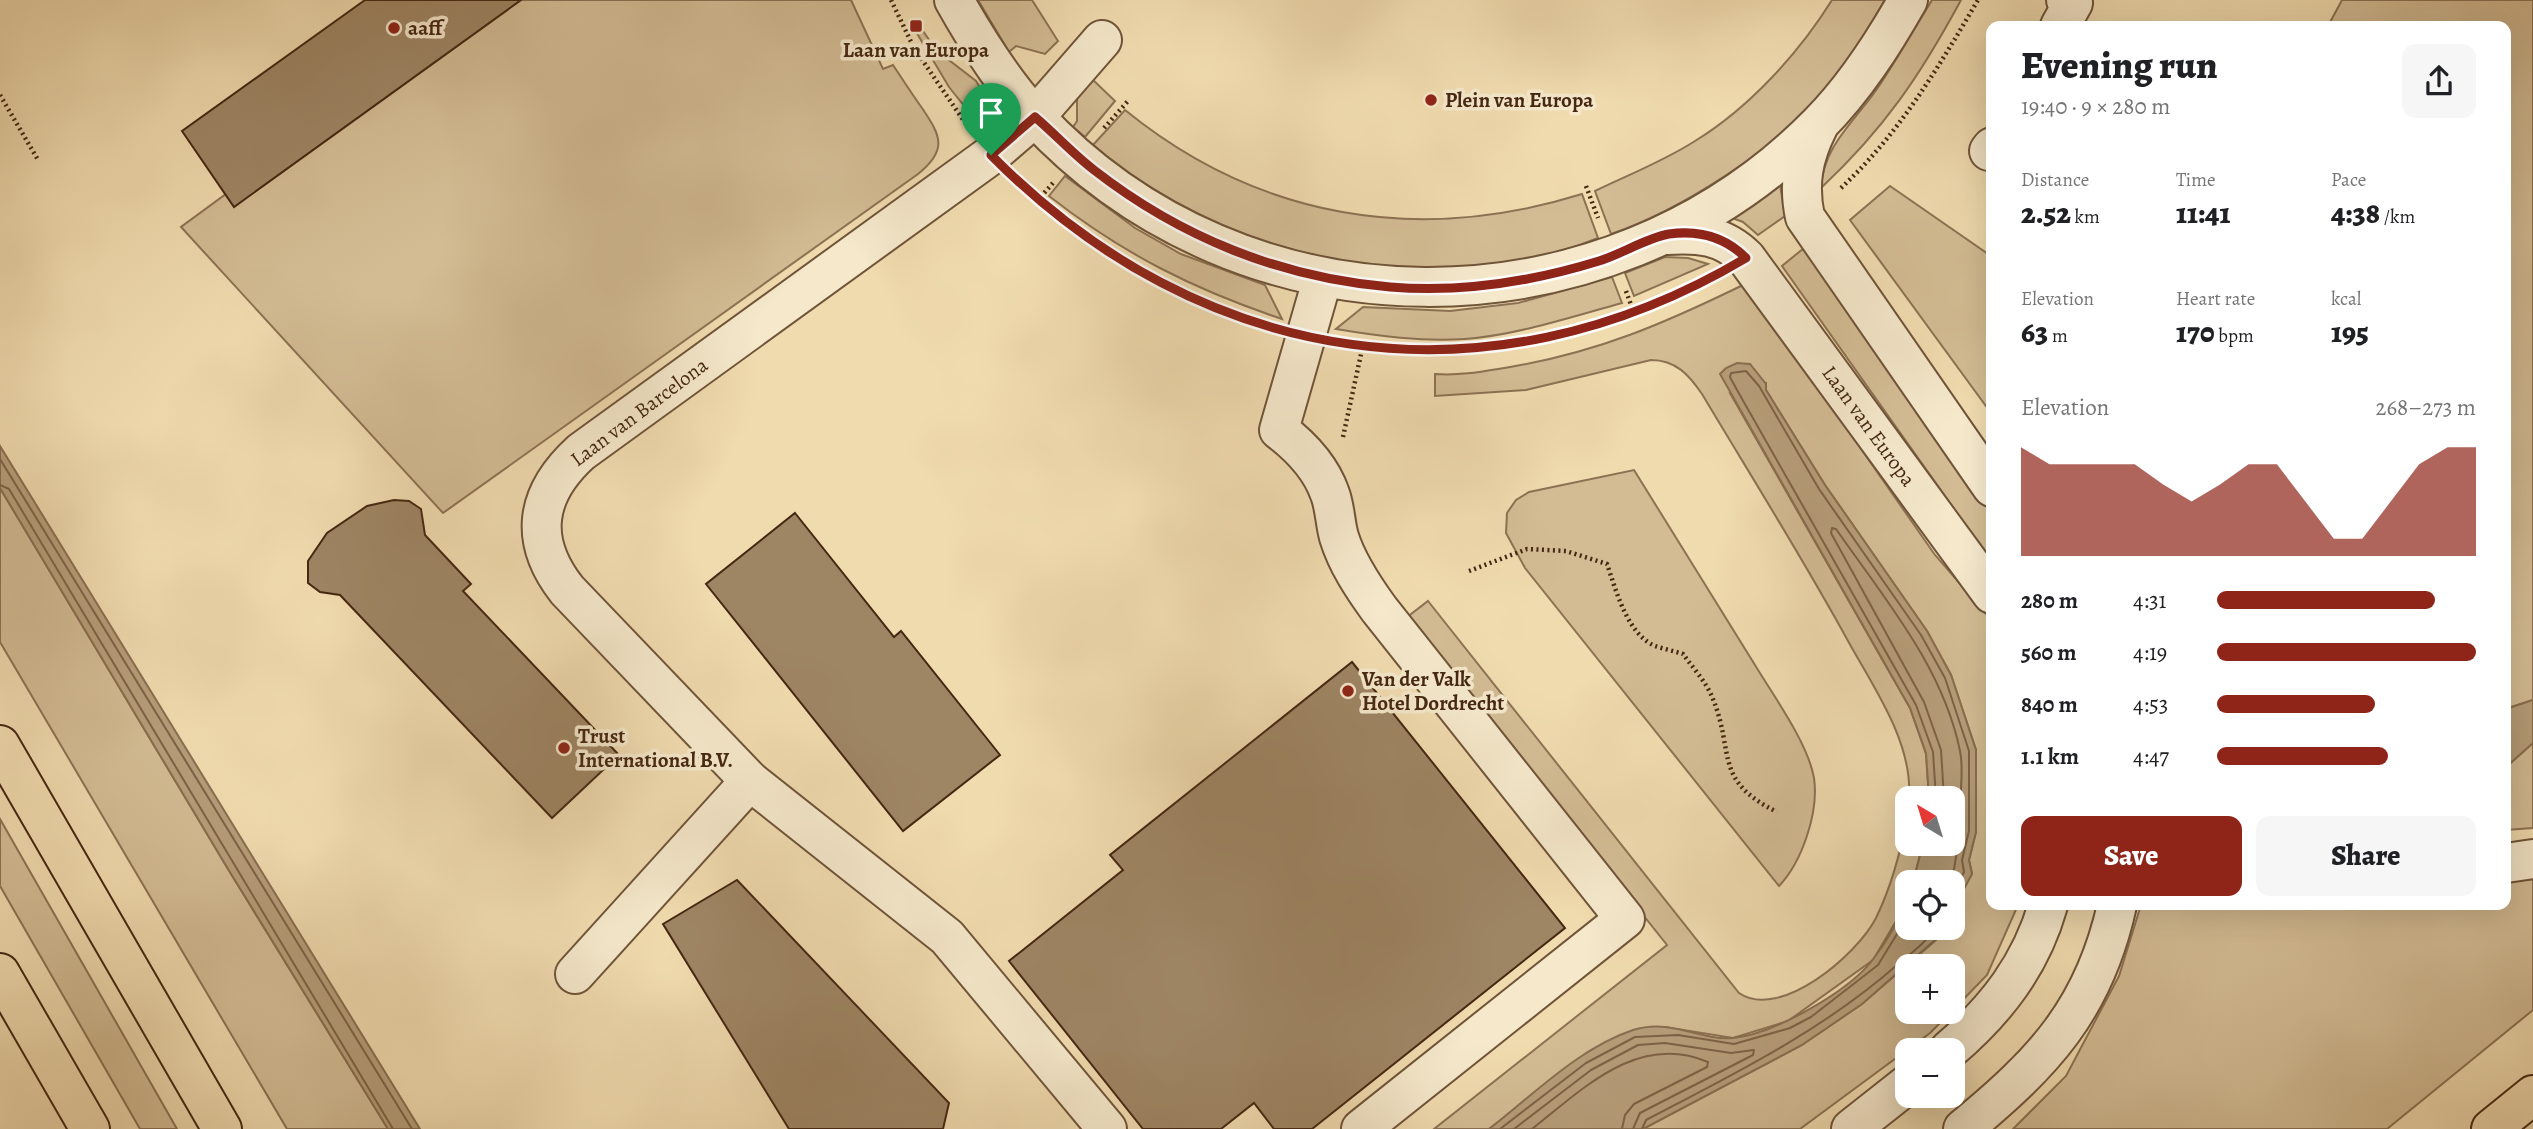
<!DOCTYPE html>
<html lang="en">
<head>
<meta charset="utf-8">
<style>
  body { margin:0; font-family:Alegreya,serif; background:#f6f6f6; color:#202124; height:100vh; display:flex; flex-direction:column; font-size:26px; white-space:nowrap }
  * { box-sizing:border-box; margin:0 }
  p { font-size:23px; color:#757577 }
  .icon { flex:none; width:38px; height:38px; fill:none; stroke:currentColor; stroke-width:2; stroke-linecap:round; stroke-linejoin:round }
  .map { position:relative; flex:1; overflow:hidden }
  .sheet { position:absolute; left:1986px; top:21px; width:525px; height:889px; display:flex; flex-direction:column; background:#fff; border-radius:14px; box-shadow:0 7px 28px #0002 }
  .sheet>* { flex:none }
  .needle { width:46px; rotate:322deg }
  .buttons { position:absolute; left:1895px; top:786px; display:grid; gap:14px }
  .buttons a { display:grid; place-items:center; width:70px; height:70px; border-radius:14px; background:#fff; box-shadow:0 7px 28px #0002; font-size:35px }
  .pin { position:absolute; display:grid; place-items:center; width:60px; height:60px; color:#fff; margin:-72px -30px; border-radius:50% 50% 50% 0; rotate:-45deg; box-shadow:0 0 7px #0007 }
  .pin .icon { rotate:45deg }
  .round { display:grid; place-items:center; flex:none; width:74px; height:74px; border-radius:14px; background:#f6f6f6 }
  .summary { display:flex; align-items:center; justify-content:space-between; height:119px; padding:0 35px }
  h1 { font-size:38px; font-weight:800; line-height:52px }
  .metrics { display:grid; grid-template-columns:repeat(3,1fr); gap:10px; height:119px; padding:7px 35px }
  .metrics div { display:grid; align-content:center }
  .metrics b { font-size:30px; font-weight:800 }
  .metrics small { font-size:19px; font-weight:400 }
  .metrics p { font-size:19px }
  .chart { height:196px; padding:14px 35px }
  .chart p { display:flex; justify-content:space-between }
  .chart svg { width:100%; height:126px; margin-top:7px; fill:#8f2418; opacity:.7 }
  .cta { display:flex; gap:14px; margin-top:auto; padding:14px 35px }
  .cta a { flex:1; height:80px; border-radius:14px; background:#8f2418; color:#fff; font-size:28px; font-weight:800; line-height:80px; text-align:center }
  .cta a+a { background:#f6f6f6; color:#202124 }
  ul { padding:0 35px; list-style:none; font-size:23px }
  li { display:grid; grid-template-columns:112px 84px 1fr; align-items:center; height:52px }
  li i { height:18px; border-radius:9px; background:#8f2418 }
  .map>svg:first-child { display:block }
  .green { fill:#d3bc94; stroke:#8c7253; stroke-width:2 }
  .water { fill:#b69e7a; stroke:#896e50; stroke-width:2 }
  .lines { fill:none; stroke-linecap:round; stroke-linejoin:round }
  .shore { stroke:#7e6246; stroke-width:2 }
  .building { fill:#9e8564; stroke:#452712; stroke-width:2 }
  .minor-casing { stroke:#705439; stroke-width:42 }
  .highway-casing { stroke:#452712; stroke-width:42 }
  .path { stroke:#452712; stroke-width:4.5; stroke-dasharray:2 3.5; stroke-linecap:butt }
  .minor { stroke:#f5e8cb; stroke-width:38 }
  .highway { stroke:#f0dbaf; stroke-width:38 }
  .route-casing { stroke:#fff; stroke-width:14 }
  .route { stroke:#8f2418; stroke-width:9 }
  .poi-dot { fill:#8f2418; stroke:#f5e8cb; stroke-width:2.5 }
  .labels { text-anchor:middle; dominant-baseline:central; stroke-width:7; stroke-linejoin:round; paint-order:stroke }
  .poi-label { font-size:21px; font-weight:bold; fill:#452712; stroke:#f5e8cb; text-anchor:start }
  .street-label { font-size:21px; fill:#452712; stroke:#f5e8cb }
</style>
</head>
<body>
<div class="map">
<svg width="2533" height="1129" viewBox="0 0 2533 1129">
  <rect width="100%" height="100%" fill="#f0dbaf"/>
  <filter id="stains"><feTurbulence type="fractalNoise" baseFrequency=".00286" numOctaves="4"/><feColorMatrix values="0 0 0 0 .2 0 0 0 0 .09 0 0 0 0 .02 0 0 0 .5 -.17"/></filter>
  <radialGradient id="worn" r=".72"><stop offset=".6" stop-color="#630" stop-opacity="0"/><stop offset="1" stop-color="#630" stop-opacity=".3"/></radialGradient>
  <g class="green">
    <path d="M521 0H851L883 69 893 65C903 80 912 94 922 108 941 136 948 150 918 174L443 513 181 227 245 180 253 193Z"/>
    <polygon points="978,0 1032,0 1058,41 1045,54 1016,46 1009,52"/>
    <path d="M1832 0H1885C1866 32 1847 64 1823 93 1777 149 1679 211 1611 234L1595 191C1628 175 1664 161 1695 141 1749 108 1799 53 1832 0Z"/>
    <path d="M1932 0H1961C1920 76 1884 129 1821 188 1823 144 1858 119 1881 83 1899 56 1915 28 1932 0Z"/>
    <polygon points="2342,0 2533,0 2533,700 2508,708 2506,26 2328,26"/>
    <polygon points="921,28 936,50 976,81 984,94 981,127 949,87 915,30"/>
    <polygon points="1091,78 1115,101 1085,137 1073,127 1077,121 1077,90"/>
    <path d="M1125 110C1259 219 1418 245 1582 194L1598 238C1432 305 1227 259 1093 145Z"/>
    <polygon points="1778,172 1785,216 1758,235 1743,222 1721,214"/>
    <path d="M1065 176 1135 228 1181 254 1265 285 1282 319C1193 289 1123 254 1049 196Z"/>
    <polygon points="1890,186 1991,256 1991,413 1850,220"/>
    <polygon points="1804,248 1991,508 1991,561 1782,266"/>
    <polygon points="1665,257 1688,258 1708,264 1634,296 1625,273"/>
    <path d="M1612 277 1622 303C1571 317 1517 335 1465 339 1422 342 1378 336 1336 329L1363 307 1450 311 1518 303Z"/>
    <path d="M1743 285 1759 302 1935 555 1988 616 1992 625V905H2018L1987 975 1953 1010V966H1908V1012H1951L1930 1033 1800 1129H1643L1802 1045 1862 1004 1936 940 1943 928H1953V909L1972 873 1969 860 1976 832V750L1951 675 1927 631 1825 485 1766 390V383L1730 393 1910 708 1926 754 1929 798H1909C1913 743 1874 688 1848 641 1802 557 1751 476 1702 394 1689 375 1676 360 1651 360L1526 390 1435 396V374C1461 376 1485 371 1510 367 1598 352 1663 324 1743 285Z"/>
    <path d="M1634 470C1674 535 1714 600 1755 665 1773 695 1808 743 1814 778 1819 812 1802 862 1779 886L1525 568 1506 533 1507 513 1516 500 1529 492Z"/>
    <polygon points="0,488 228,869 388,1129 287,1129 0,642"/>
    <path d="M1428 601 1739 993C1780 1021 1857 955 1876 918 1892 885 1901 851 1907 816L1908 844H1923L1913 882H1908L1907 897 1902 911 1873 960 1788 1021 1733 1038 1665 1027 1603 1044 1489 1129H1434L1667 945 1406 618Z"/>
    <polygon points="2533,743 2533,828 2506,830 2506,767"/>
    <polygon points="0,819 177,1129 140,1129 0,886"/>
    <polygon points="2533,879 2533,1010 2387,1129 2013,1129 2066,1076 2119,976 2141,905 2506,905 2506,882"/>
  </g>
  <g class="water">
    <polygon points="1737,363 1750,364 1766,384 1766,390 1825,485 1927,631 1951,675 1976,750 1976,832 1969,860 1972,874 1953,909 1953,882 1913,882 1923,844 1953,844 1953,798 1929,798 1926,753 1910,708 1720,374 1726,368"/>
    <polygon points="0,446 420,1129 388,1129 228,869 0,488"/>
    <polygon points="2533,700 2533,743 2506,767 2506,709"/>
    <path d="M1907 897 1908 928H1943L1936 939 1862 1004 1802 1045 1643 1129H1489C1533 1095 1579 1048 1633 1030 1672 1018 1700 1041 1733 1038 1774 1034 1850 991 1874 958 1888 940 1900 918 1907 897Z"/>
  </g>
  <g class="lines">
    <g class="shore">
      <polyline points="0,459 412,1129"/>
      <polyline points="0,485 9,489 393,1129"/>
      <polyline points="1936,798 1933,752 1916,705 1737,390 1730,377 1731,373 1746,371 1759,386 1819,489 1921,635 1945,678 1969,751 1969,831 1962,860 1964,872 1953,894"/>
      <path d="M1944 798 1941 750 1924 702 1831 533 1832 528 1836 529C1884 598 1943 667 1960 751 1964 769 1960 791 1960 810 1960 825 1956 871 1950 882"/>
      <polyline points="1500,1129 1586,1063 1635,1037 1678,1035 1734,1044 1790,1028 1811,1017 1878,965 1908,916"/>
      <polyline points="1514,1129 1591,1070 1638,1045 1665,1043 1731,1053 1754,1050 1753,1055 1640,1113 1633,1129"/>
      <path d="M1532 1129C1583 1089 1638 1032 1708 1062L1707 1067 1634 1104 1625 1115 1622 1129"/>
      <path d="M1642 1129 1646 1120C1734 1074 1822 1031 1897 965 1910 954 1927 942 1935 928"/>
    </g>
  </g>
  <g class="building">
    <polygon points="365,0 521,0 234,207 182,131"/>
    <polygon points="394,500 409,501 421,509 425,535 471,584 463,591 619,755 552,818 340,595 320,592 308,583 308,561 327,533 367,506"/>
    <polygon points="795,513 894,637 901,631 1000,755 903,831 706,584"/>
    <polygon points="1352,662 1565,928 1312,1129 1274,1129 1254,1103 1221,1129 1143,1129 1009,961 1123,870 1110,855"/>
    <polygon points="737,880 949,1103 943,1129 789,1129 663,924"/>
  </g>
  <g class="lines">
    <defs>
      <g id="minor">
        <path d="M954 0C977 41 1003 82 1034 116 1244 343 1605 342 1819 124 1855 88 1883 44 1908 0"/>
        <polyline points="2060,26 2073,3 2066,0"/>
        <path d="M1102 40 1035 117 991 155 581 452C535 494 528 540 567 590L750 781 947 937 1107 1129"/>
        <path d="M1818 127C1803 157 1798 184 1805 217L1992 487"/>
        <polyline points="1989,151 1992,147"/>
        <path d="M1667 235C1699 233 1723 235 1746 258L1992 594"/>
        <path d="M1323 277 1279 430C1300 446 1321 468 1330 494 1335 507 1335 523 1339 537 1347 563 1363 587 1379 609L1625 919 1361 1129"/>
        <polyline points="2506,863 2533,859"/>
        <polyline points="575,974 750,781"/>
        <path d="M1949 1050C1996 1010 2031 965 2048 905"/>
        <polyline points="1851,1129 1908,1084"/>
        <path d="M1963 1129C2043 1063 2094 1010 2117 905"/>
      </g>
      <g id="highway">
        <polyline points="0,745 222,1129"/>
        <polyline points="0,973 90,1129"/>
        <polyline points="2491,1129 2533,1095"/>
      </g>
    </defs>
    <use href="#minor" class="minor-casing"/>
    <use href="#highway" class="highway-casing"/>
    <g class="path">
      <polyline points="891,0 914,48 966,124"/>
      <polyline points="0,95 38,160"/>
      <polyline points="1104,128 1128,101"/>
      <path d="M1019 183C1087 249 1177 303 1270 327"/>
      <polyline points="1586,186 1598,218"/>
      <path d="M1841 188C1899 134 1938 68 1978 0"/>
      <polyline points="1037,201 1053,183"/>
      <polyline points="1626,291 1634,313"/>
      <path d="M1343 343C1386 348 1428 353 1471 350 1555 344 1636 315 1711 279"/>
      <polyline points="1343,437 1363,345"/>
      <path d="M1469 571 1527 549 1566 551 1607 564C1616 590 1627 634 1655 646 1664 649 1674 651 1683 654 1693 668 1707 683 1713 699 1735 754 1713 780 1777 812"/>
    </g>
    <use href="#minor" class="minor"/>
    <use href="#highway" class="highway"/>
  </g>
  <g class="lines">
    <defs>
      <path id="route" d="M1035 117C1055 134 1073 154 1094 170 1180 237 1281 278 1390 287 1462 293 1531 282 1599 261 1622 254 1646 238 1669 234 1698 230 1725 237 1746 258 1487 412 1201 368 991 155Z"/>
    </defs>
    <use href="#route" class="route-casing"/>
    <use href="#route" class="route"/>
  </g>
  <g class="poi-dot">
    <rect x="909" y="19" width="14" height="14" rx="3.5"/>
    <circle cx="394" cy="28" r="7"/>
    <circle cx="1431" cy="100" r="7"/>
    <circle cx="1348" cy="691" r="7"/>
    <circle cx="564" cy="748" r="7"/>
  </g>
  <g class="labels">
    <g class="poi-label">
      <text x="408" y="28">aaff</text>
      <text x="916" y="50" text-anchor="middle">Laan van Europa</text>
      <text x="1445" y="100">Plein van Europa</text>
      <text x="1362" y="679">Van der Valk<tspan x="1362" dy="24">Hotel Dordrecht</tspan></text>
      <text x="578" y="736">Trust<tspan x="578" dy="24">International B.V.</tspan></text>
    </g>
    <g class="street-label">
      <text transform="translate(639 412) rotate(-37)">Laan van Barcelona</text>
      <text transform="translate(1869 426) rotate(54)">Laan van Europa</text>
    </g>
  </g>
  <rect width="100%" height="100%" filter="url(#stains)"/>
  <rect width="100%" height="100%" fill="url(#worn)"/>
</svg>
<div class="buttons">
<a><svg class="needle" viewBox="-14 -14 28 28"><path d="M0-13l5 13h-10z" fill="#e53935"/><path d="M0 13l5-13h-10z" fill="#757577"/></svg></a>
<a><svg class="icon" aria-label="locate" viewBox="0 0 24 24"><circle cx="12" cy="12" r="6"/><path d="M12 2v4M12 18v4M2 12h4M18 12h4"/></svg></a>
<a>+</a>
<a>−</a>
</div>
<div class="pin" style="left:991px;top:155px;background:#1e9e55"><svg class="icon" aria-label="arrive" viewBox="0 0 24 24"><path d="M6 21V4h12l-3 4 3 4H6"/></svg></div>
<section class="sheet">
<div class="summary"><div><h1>Evening run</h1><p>19:40 · 9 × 280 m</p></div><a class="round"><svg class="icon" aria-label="share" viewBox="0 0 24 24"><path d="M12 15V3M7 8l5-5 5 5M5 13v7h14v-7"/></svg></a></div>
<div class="metrics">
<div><p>Distance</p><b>2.52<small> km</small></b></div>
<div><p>Time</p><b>11:41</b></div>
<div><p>Pace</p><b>4:38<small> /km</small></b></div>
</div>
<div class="metrics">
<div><p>Elevation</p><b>63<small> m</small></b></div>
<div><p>Heart rate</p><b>170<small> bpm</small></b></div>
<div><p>kcal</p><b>195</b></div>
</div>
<div class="chart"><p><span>Elevation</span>268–273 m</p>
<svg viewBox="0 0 160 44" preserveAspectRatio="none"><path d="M0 44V6L10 12L20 12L30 12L40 12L50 19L60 25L70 19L80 12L90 12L100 25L110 38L120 38L130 25L140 12L150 6L160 6V44z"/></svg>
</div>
<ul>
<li><b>280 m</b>4:31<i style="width:84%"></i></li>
<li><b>560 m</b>4:19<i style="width:100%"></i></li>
<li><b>840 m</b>4:53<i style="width:61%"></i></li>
<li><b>1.1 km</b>4:47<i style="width:66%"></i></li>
</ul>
<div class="cta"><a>Save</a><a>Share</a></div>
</section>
</div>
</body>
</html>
